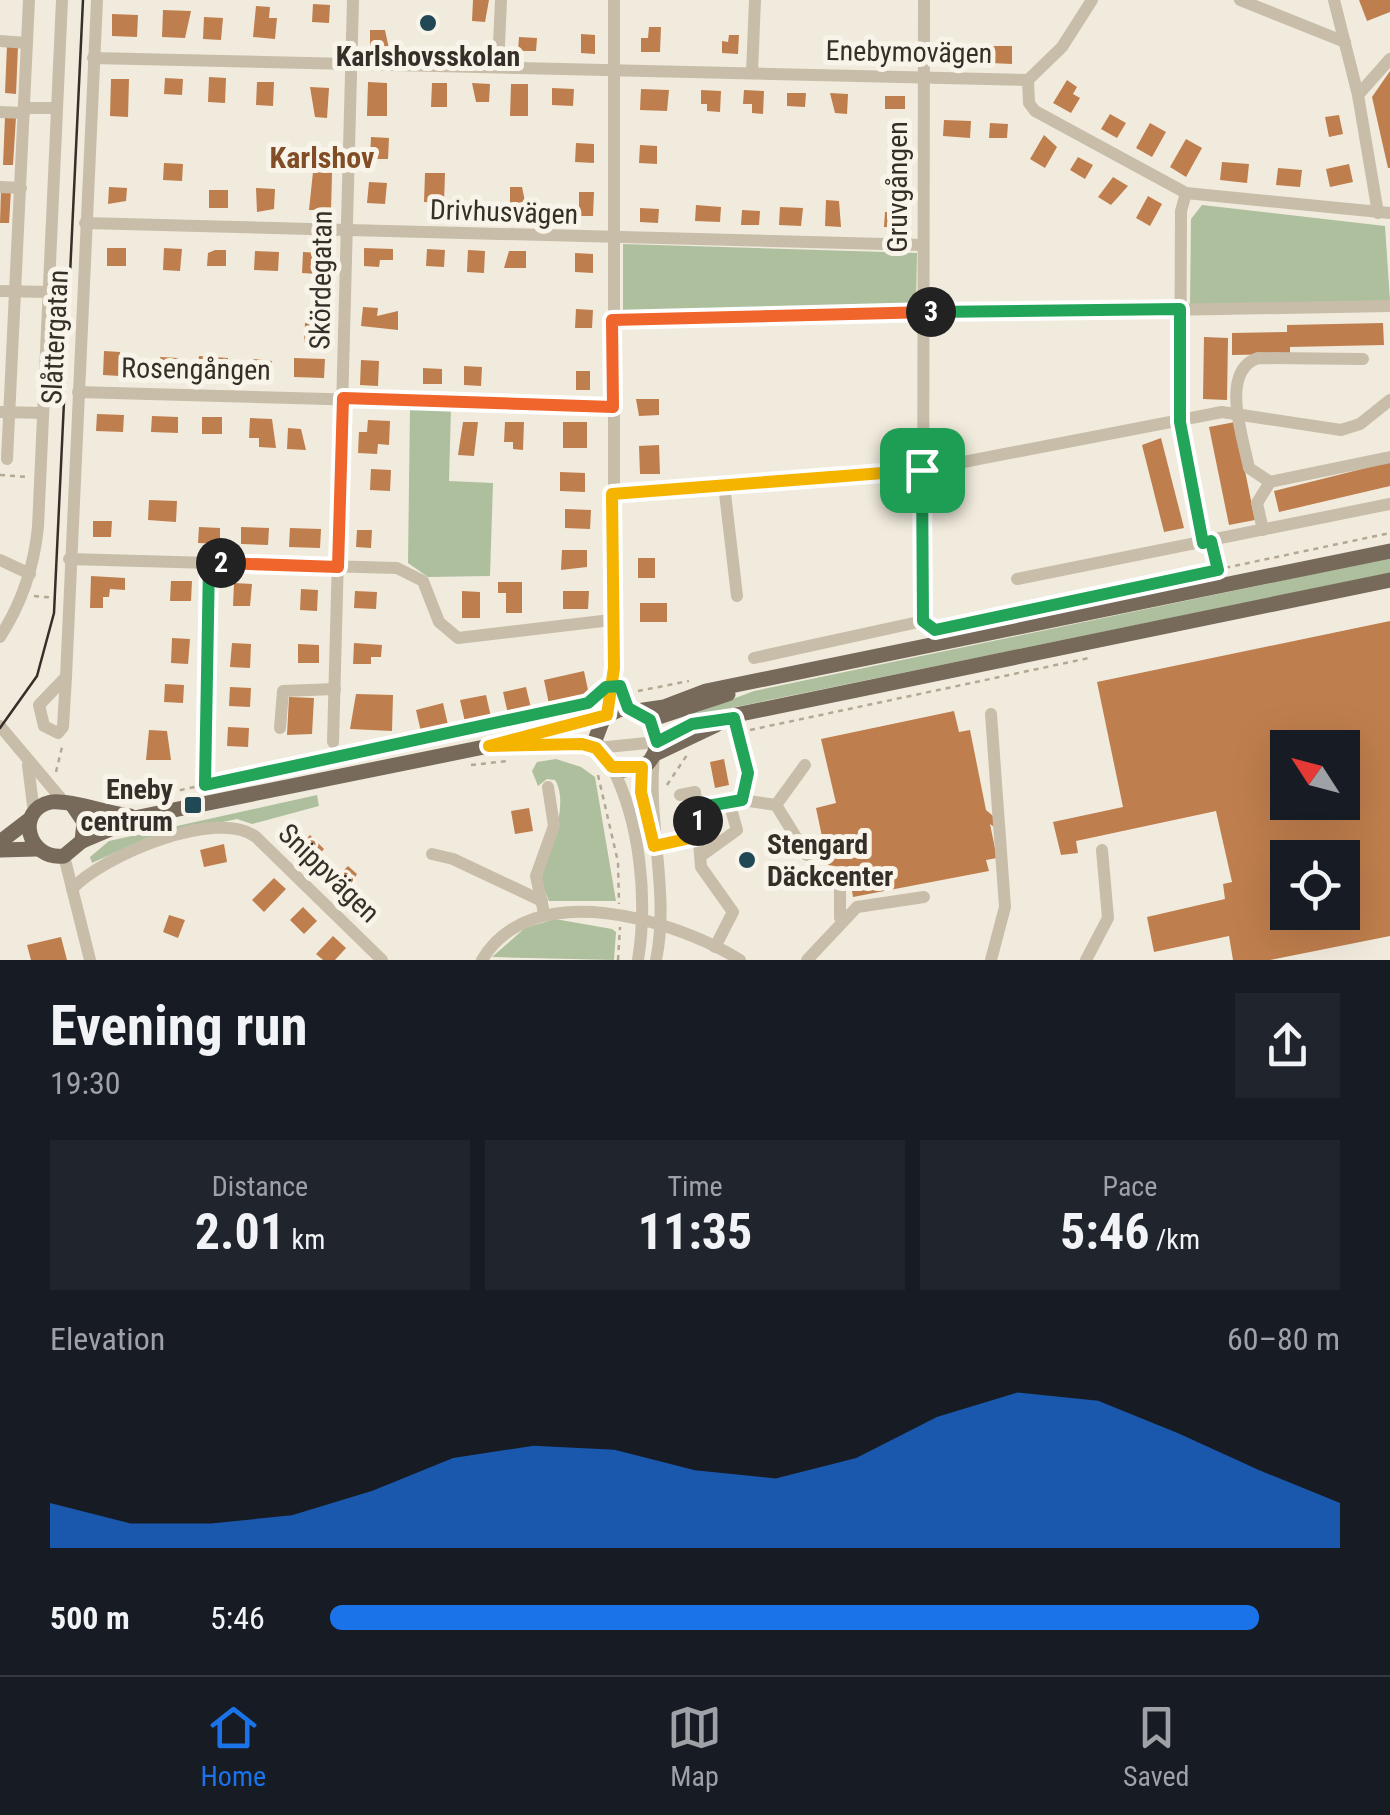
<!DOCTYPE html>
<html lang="en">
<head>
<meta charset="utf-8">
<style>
  body { margin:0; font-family:"Roboto Condensed",sans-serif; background:#20242c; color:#f1f3f6; height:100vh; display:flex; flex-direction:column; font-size:38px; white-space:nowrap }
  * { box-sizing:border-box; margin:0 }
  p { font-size:32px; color:#9ea1a6 }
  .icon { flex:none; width:55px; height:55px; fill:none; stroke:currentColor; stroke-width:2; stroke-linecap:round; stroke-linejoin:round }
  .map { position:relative; height:960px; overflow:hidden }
  .drawer { display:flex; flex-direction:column; background:#171b24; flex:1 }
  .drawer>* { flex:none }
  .needle { width:65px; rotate:306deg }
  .tools { position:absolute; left:1270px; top:730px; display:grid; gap:20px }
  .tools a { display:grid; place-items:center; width:90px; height:90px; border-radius:0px; background:#171b24; box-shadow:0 10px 40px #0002; font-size:50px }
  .pin { position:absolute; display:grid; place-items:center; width:85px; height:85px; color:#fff; margin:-42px; border-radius:20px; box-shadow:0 5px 15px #0006 }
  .km { position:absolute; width:50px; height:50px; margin:-25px; border-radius:50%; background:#222; color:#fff; font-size:28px; line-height:50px; text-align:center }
  .round { display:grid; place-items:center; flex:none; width:105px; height:105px; border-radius:0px; background:#20242c }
  .headline { display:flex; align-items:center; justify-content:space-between; height:170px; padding:0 50px }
  h1 { font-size:55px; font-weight:700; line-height:75px }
  .metrics { display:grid; grid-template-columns:repeat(3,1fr); gap:15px; height:170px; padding:10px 50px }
  .metrics div { display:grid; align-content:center; border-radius:0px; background:#20242c; text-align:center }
  .metrics b { font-size:50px; font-weight:700 }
  .metrics small { font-size:28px; font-weight:400 }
  .metrics p { font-size:28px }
  .chart { height:280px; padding:20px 50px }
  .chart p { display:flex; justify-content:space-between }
  .chart svg { width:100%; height:180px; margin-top:10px; fill:#1a73e8; opacity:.7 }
  ul { padding:0 50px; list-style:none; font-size:32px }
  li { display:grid; grid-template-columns:160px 120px 1fr; align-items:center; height:75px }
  li i { height:25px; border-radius:12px; background:#1a73e8 }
  .tabs { display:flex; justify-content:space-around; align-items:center; height:140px; border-top:2px solid #363941; background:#171b24; font-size:28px; color:#9ea1a6 }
  .tabs a { display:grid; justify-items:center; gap:5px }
  .tabs .on { color:#1a73e8 }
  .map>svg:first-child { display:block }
  .green { fill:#aebf9e }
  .building { fill:#bf7e4d; fill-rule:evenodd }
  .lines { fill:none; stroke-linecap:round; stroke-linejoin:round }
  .path { stroke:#b4a894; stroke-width:2.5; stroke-dasharray:5 5; stroke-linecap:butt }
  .minor { stroke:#c8bda9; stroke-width:12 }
  .major { stroke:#776a5b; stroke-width:15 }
  .tram { stroke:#362f29; stroke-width:2.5 }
  .split-1-casing { stroke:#fff; stroke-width:20 }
  .split-2-casing { stroke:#fff; stroke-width:20 }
  .split-3-casing { stroke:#fff; stroke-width:20 }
  .split-4-casing { stroke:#fff; stroke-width:20 }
  .split-1 { stroke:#f5b400; stroke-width:12 }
  .split-2 { stroke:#22a559; stroke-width:12 }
  .split-3 { stroke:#f0652b; stroke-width:12 }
  .split-4 { stroke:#22a559; stroke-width:12 }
  .poi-dot { fill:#214855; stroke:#f9f4e9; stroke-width:4 }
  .labels { text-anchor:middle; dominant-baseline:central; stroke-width:10; stroke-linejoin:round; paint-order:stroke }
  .street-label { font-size:28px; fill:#362f29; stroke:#f9f4e9 }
  .poi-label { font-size:28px; font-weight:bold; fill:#362f29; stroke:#f9f4e9 }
  .neighbourhood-label { font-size:30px; font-weight:bold; fill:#804d26; stroke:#f9f4e9 }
</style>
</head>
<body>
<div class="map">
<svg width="1390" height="960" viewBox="0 0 1390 960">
  <rect width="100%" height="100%" fill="#f1ebdd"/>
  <g class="green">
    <polygon points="1202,205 1385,226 1390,301 1190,305 1191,219"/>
    <polygon points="623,244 917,253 916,306 623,313"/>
    <polygon points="410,407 451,408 449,481 493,483 490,576 428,577 408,563"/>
    <polygon points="1390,558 1390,573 682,718 754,691"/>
    <path d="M556 759 581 767 595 777 616 901H549L541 882C546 855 571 806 555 780L547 779 538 786 532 771 537 762Z"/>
    <polygon points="317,795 319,806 252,824 237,819 147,838 92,863 90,857 109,841"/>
    <polygon points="555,919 612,929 616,932 614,960 492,957 525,928"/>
  </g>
  <g class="building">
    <polygon points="473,0 489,0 485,22 472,21"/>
    <polygon points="1359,0 1390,0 1390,12 1367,21"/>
    <polygon points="313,4 330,5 329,23 312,22"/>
    <polygon points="256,6 270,7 269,18 277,18 275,39 253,37"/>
    <polygon points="163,10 191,11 185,38 162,37"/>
    <polygon points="112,14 138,15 137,37 112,36"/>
    <polygon points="204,17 223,18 221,40 203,39"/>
    <polygon points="649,27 661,27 660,52 641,52 641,38 648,38"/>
    <polygon points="370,30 385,30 389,49 370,49"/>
    <polygon points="581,34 595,35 595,54 581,53"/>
    <polygon points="729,35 739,35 738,54 722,53 722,41 728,42"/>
    <polygon points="519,37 537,38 536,51 518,51"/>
    <polygon points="877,42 901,43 900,63 876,62"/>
    <polygon points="944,44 967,45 966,63 944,62"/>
    <polygon points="7,45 18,46 16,94 5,93"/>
    <polygon points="991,46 1012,46 1012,64 991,63"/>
    <polygon points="1390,71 1390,168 1388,168 1372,97"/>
    <polygon points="209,77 226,78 225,103 208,102"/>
    <polygon points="165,78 183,79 182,95 164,94"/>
    <polygon points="111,79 129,79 128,117 110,116"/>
    <polygon points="1067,80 1077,87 1073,94 1080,98 1071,113 1053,103"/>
    <polygon points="257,82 274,82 273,106 256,105"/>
    <polygon points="368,82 387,83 387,116 367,116"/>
    <polygon points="432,83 447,83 447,107 431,107"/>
    <polygon points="472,83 490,84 489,102 476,102"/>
    <polygon points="511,84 528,84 528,116 510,116"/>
    <polygon points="310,87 329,88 327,118 315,117"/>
    <polygon points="552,88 574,89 573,106 552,105"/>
    <polygon points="641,89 669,90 667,111 640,110"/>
    <polygon points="701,90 721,91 720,112 707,111 707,104 701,104"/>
    <polygon points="744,90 764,91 763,114 752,113 752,104 743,104"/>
    <polygon points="787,93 806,93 805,107 787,106"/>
    <polygon points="830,93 848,94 847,114 835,113"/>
    <rect x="885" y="96" width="20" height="13"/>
    <polygon points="1110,114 1126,123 1117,138 1101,129"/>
    <polygon points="1339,115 1343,134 1329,137 1325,117"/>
    <polygon points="5,117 16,117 13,165 3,165"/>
    <polygon points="944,120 971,121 970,138 943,136"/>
    <polygon points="990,123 1008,124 1007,138 989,138"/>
    <polygon points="1150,123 1166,132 1152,157 1136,148"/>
    <polygon points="1044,135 1057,147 1045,168 1030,159"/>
    <polygon points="371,137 389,138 388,159 370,159"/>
    <polygon points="1186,139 1202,148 1186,177 1170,167"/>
    <polygon points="576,143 594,144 594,163 575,162"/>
    <polygon points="640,145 657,146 657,164 639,163"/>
    <polygon points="1078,157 1093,165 1085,179 1070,170"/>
    <polygon points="1222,162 1249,164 1247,183 1220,180"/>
    <polygon points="164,163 183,164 182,181 163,180"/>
    <polygon points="1349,164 1353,182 1330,187 1326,169"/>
    <polygon points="1278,168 1302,170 1300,187 1276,185"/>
    <polygon points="313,172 332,173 331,210 309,210"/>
    <polygon points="425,173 445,173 444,203 424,202"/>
    <polygon points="1113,177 1128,186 1111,205 1098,197"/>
    <polygon points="369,182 387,183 385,204 367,203"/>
    <polygon points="109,187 127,188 126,201 108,204"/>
    <polygon points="510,187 522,187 528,216 510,219"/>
    <polygon points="256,188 275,189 274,209 257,212"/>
    <polygon points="1,189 11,190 9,223 0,223"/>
    <rect x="209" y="190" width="19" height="18"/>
    <polygon points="579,192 594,192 593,216 579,216"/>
    <polygon points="1148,196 1162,204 1150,226 1136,218"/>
    <polygon points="826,200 839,201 841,227 825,226"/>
    <polygon points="468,203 486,204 486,219 467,218"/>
    <polygon points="696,205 721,207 720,222 695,221"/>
    <polygon points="780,207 803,208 801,226 779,225"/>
    <polygon points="640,208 659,209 658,223 640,222"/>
    <polygon points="742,210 760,211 759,225 741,225"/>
    <polygon points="885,212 902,212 901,227 884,227"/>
    <rect x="107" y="248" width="19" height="18"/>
    <polygon points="164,248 182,249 180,271 163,270"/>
    <polygon points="364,248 393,249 393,260 380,260 379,267 364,266"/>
    <polygon points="427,249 445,250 444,267 426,266"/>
    <polygon points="215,250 226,250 226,266 207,266 208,253"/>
    <polygon points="468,250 485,251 484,273 467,272"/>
    <polygon points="255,251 279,252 278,271 254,270"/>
    <polygon points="509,251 526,251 526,268 504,268"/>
    <polygon points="303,252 319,253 318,274 302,273"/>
    <polygon points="575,253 593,254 593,273 575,272"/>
    <polygon points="363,307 378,308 377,316 398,311 398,330 361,326"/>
    <polygon points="576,309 593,310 592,328 575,328"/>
    <polygon points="305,323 324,324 324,343 304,343"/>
    <polygon points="1383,323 1384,345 1290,347 1290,354 1232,355 1232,333 1287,332 1287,325"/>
    <polygon points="1204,337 1228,338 1227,400 1203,399"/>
    <polygon points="104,351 120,352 120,376 103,375"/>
    <polygon points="199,356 228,358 227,377 197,374"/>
    <polygon points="160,357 178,358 177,374 159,373"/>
    <polygon points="294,358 325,359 324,378 294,377"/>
    <polygon points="253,359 272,361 271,377 251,375"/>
    <polygon points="361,360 379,361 378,386 360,385"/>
    <polygon points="464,366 482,367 481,386 464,385"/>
    <polygon points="423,368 442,369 442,384 423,384"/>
    <rect x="576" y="371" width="14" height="19"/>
    <polygon points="636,399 659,399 659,415 639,416"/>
    <polygon points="97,414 124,415 123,432 96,431"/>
    <polygon points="152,416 178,417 178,433 151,432"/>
    <rect x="202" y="417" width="20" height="17"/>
    <polygon points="250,418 272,419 276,448 259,447 259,438 249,438"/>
    <polygon points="368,420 390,421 389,445 378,444 377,454 358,453 359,432 367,432"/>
    <polygon points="463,422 478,422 474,456 458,455"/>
    <polygon points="505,422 524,422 523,450 513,449 513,442 504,442"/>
    <rect x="563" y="422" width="24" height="26"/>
    <polygon points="1235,422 1255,520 1229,525 1209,427"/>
    <polygon points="288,428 301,429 306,450 287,449"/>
    <polygon points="1161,438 1184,528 1164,532 1142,445"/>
    <polygon points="659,445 660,474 640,474 639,446"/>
    <polygon points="1390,462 1390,486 1279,512 1274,491"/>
    <polygon points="371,469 391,470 390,491 370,490"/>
    <polygon points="560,472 585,473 585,492 560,491"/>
    <polygon points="149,500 177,501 176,522 148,520"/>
    <polygon points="565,509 591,510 590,529 565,528"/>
    <polygon points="93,521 112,521 111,537 93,537"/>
    <polygon points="199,527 220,528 220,544 198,543"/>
    <polygon points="241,527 269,528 268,545 241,544"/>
    <polygon points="290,528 321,529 320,548 289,547"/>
    <polygon points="357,530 372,530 371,548 356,547"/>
    <polygon points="562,550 587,550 587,567 561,570"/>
    <rect x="638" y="558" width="17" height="20"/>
    <polygon points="91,576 125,578 125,590 110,589 109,597 103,597 103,608 90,608"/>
    <polygon points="171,581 192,581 191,601 170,601"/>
    <polygon points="498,582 522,582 522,613 506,613 506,593 498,593"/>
    <polygon points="234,583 252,584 250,606 233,606"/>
    <polygon points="301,589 318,590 317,611 300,610"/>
    <polygon points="355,591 377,592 376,609 354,608"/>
    <polygon points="462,591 480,592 480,618 462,618"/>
    <polygon points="563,591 589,591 588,609 563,609"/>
    <rect x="640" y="603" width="27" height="19"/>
    <path d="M1390 621V936L1270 960H1233L1229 936 1154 952 1147 917 1225 899 1223 884 1232 882 1216 811 1076 841 1078 853 1061 855 1053 822 1123 807 1097 682ZM1288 748H1342V802H1288ZM1288 858H1342V912H1288Z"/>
    <polygon points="172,638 190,639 188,664 171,663"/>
    <polygon points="232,643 251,644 250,668 230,667"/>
    <polygon points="354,643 382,645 381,657 371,657 371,664 353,664"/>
    <polygon points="298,644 319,645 319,663 298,663"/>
    <polygon points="584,671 589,695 549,704 544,680"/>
    <polygon points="165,684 184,685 183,703 164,702"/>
    <polygon points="230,687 251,688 250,707 229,706"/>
    <polygon points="526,687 531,708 508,714 503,692"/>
    <polygon points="356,694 393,695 392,731 350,729"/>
    <polygon points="486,695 491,717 465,722 460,700"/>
    <polygon points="289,697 314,698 312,734 287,735"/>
    <polygon points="443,703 448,725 421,732 416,710"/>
    <polygon points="954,711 959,732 970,730 986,810 999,821 994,827 990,824 997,858 986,860 989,871 853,897 848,868 828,865 816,808 836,803 821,739"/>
    <polygon points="228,727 249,728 248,747 227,746"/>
    <polygon points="149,730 167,731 171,760 146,760"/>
    <polygon points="724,759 729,785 715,788 710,762"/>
    <polygon points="529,808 533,831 515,834 511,811"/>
    <polygon points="310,835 324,849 314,860 300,846"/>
    <polygon points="224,844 227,862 204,867 200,850"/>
    <polygon points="348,866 357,874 344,895 331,883"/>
    <polygon points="274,878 286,889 264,912 252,900"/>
    <polygon points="303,907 317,921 304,934 290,920"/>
    <polygon points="169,915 185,920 178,938 163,932"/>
    <polygon points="333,936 346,948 335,960 323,960 316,954"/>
    <polygon points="61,937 67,960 31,960 27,945"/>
  </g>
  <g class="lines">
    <g class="path">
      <polyline points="0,475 28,477"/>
      <polyline points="1214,552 1217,569"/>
      <polyline points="34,596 56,598"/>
      <polyline points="1059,603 1390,533"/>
      <polyline points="638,691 689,681"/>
      <polyline points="750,730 1089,658"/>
      <polyline points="203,762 205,784"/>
      <polyline points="471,765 508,761"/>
      <polyline points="56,772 62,747"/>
      <polyline points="598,775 618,862 619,904"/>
      <polyline points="667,785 687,755"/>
      <polyline points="131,801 596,698"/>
      <polyline points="618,960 620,927"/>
    </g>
    <g class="minor">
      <polyline points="1240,0 1345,42"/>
      <polyline points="1334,0 1358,95 1378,213"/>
      <polyline points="0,41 27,43"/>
      <polyline points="93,58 1028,80 1029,103 1035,111 1186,193 1390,213"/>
      <polyline points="498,66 501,0"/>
      <polyline points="752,73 755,0"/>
      <polyline points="1028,80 1062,47 1092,0"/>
      <polyline points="1358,95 1390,59"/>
      <polyline points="24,108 56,108"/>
      <polyline points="0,112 24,113"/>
      <polyline points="0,187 21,188"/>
      <polyline points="1186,193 1181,211 1180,421 1203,543"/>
      <polyline points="85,223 922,245"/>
      <polyline points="0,291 49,292"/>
      <polyline points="612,320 1390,306"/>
      <path d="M1363 359 1258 358C1219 371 1243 437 1249 468L1270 482 1390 457"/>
      <polyline points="78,392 613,407"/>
      <polyline points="0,412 43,413"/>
      <polyline points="7,459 29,0"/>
      <polyline points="724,485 737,596"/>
      <polyline points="612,494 922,470 1222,412 1341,430 1360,424 1390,400"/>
      <polyline points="1263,530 1257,503 1270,482"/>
      <polyline points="69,559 397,568 423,581 439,622 458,638 611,620"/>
      <polyline points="0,560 30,574"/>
      <polyline points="1017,579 1390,504"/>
      <path d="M0 637C22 603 34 567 38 527L62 0"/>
      <polyline points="754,658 923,621 924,0"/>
      <polyline points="616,675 629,709"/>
      <polyline points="66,677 39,705 44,726 58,733 63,727 66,677 97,0"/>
      <polyline points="607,715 614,668 614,0"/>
      <polyline points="0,726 64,802"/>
      <polyline points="280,728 283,691 335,689"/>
      <polyline points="333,742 353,0"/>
      <polyline points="202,747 209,563"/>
      <polyline points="597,748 657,742"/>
      <path d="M654 756C647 824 670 894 656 960"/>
      <polyline points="28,765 34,813"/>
      <path d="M612 767C640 822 648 898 638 960"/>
      <polyline points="642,767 641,792 647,815"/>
      <polyline points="680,795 695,792 701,867 733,912 715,947"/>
      <polyline points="742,800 776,805 807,855"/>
      <polyline points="776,805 805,765"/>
      <polyline points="696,808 742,800 748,773 734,718"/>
      <polyline points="654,846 700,836"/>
      <polyline points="432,854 453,859 542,901"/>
      <polyline points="64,856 90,960"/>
      <polyline points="701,856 737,830 729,802"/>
      <path d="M72 889C102 856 218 807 256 837L382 960"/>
      <polyline points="544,913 536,876 554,826 548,787"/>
      <polyline points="840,918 840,881"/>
      <path d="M482 960C532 876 674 919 740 960"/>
      <polyline points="807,960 857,907 924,897"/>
      <polyline points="991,960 1005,907 991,714"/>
      <polyline points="1086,960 1108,918 1102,850"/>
    </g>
    <g class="major">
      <polyline points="637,711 664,707 706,691 1390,551"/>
      <polyline points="650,720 728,694"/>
      <polyline points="657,742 692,724 1390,580"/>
      <polyline points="503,746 576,743 597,748"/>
      <polyline points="655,754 716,725"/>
      <path d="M73 806 84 822 82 841 64 856C28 861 14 810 51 802 67 799 110 814 130 816"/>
      <path d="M82 841 139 817 489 746 604 717 621 709C651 709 669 739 648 763L624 770 605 762 595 740 604 717"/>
      <polyline points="0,842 30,819"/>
      <polyline points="0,850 37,849"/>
    </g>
    <polyline class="tram" points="0,728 37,676 54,613 83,0"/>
  </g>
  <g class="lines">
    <defs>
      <polyline id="split-1" points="698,821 700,836 654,846 641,792 642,767 612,767 596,748 582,744 489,746 607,715 614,668 612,494 922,470"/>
      <polyline id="split-2" points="221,563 209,563 205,785 588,703 606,687 620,686 628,708 650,720 657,742 692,724 734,718 748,773 742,800 696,808 698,821"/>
      <polyline id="split-3" points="221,563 338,567 343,398 613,407 612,320 931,312"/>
      <polyline id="split-4" points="922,470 923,621 935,630 1218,570 1211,541 1203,543 1180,422 1180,309 931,312"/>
    </defs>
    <use href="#split-1" class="split-1-casing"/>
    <use href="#split-2" class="split-2-casing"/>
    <use href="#split-3" class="split-3-casing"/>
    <use href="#split-4" class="split-4-casing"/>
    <use href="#split-1" class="split-1"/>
    <use href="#split-2" class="split-2"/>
    <use href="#split-3" class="split-3"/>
    <use href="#split-4" class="split-4"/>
  </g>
  <g class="poi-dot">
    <circle cx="428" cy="23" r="10"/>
    <rect x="183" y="795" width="20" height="20" rx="5"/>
    <circle cx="747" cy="860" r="10"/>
  </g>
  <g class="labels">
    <g class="street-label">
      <text transform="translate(909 52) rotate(1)">Enebymovägen</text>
      <text transform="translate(897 187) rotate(-90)">Gruvgången</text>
      <text transform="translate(504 212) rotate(2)">Drivhusvägen</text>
      <text transform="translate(321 280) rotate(-89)">Skördegatan</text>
      <text transform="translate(55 337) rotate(-87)">Slåttergatan</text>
      <text transform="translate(196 369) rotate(1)">Rosengången</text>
      <text transform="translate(329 873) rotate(44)">Snippvägen</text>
    </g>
    <g class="poi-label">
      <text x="428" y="56">Karlshovsskolan</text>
      <text x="173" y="789" text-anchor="end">Eneby<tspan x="173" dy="32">centrum</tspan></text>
      <text x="767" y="844" text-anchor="start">Stengard<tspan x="767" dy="32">Däckcenter</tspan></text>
    </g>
    <g class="neighbourhood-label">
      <text x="322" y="157">Karlshov</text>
    </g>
  </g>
</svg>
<div class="tools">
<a><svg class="needle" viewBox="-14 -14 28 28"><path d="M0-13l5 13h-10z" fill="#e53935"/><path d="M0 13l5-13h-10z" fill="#9ea1a6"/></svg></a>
<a><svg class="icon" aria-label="locate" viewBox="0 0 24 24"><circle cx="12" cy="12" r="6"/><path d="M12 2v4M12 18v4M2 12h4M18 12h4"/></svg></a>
</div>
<div class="pin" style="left:922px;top:470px;background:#1e9e55"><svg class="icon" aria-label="arrive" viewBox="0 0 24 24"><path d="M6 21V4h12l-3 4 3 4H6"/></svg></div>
<b class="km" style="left:698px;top:821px">1</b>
<b class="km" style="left:221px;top:563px">2</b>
<b class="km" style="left:931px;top:312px">3</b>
</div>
<section class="drawer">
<div class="headline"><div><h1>Evening run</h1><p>19:30</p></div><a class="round"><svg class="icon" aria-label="share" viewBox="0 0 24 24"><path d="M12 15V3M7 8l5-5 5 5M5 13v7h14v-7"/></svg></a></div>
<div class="metrics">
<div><p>Distance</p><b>2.01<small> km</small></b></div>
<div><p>Time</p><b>11:35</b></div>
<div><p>Pace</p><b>5:46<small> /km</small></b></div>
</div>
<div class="chart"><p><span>Elevation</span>60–80 m</p>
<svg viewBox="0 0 160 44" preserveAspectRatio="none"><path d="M0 44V33L10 38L20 38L30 36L40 30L50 22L60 19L70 20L80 25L90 27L100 22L110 12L120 6L130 8L140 16L150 25L160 33V44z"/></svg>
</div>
<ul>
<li><b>500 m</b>5:46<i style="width:92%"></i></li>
</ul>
</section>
<nav class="tabs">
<a class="on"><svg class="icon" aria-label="home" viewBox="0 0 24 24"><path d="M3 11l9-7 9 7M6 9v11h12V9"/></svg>Home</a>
<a><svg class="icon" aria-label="map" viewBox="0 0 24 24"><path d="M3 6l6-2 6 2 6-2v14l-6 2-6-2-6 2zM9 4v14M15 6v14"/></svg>Map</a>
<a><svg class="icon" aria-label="saved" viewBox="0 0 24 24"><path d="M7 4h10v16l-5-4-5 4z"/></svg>Saved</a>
</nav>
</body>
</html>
